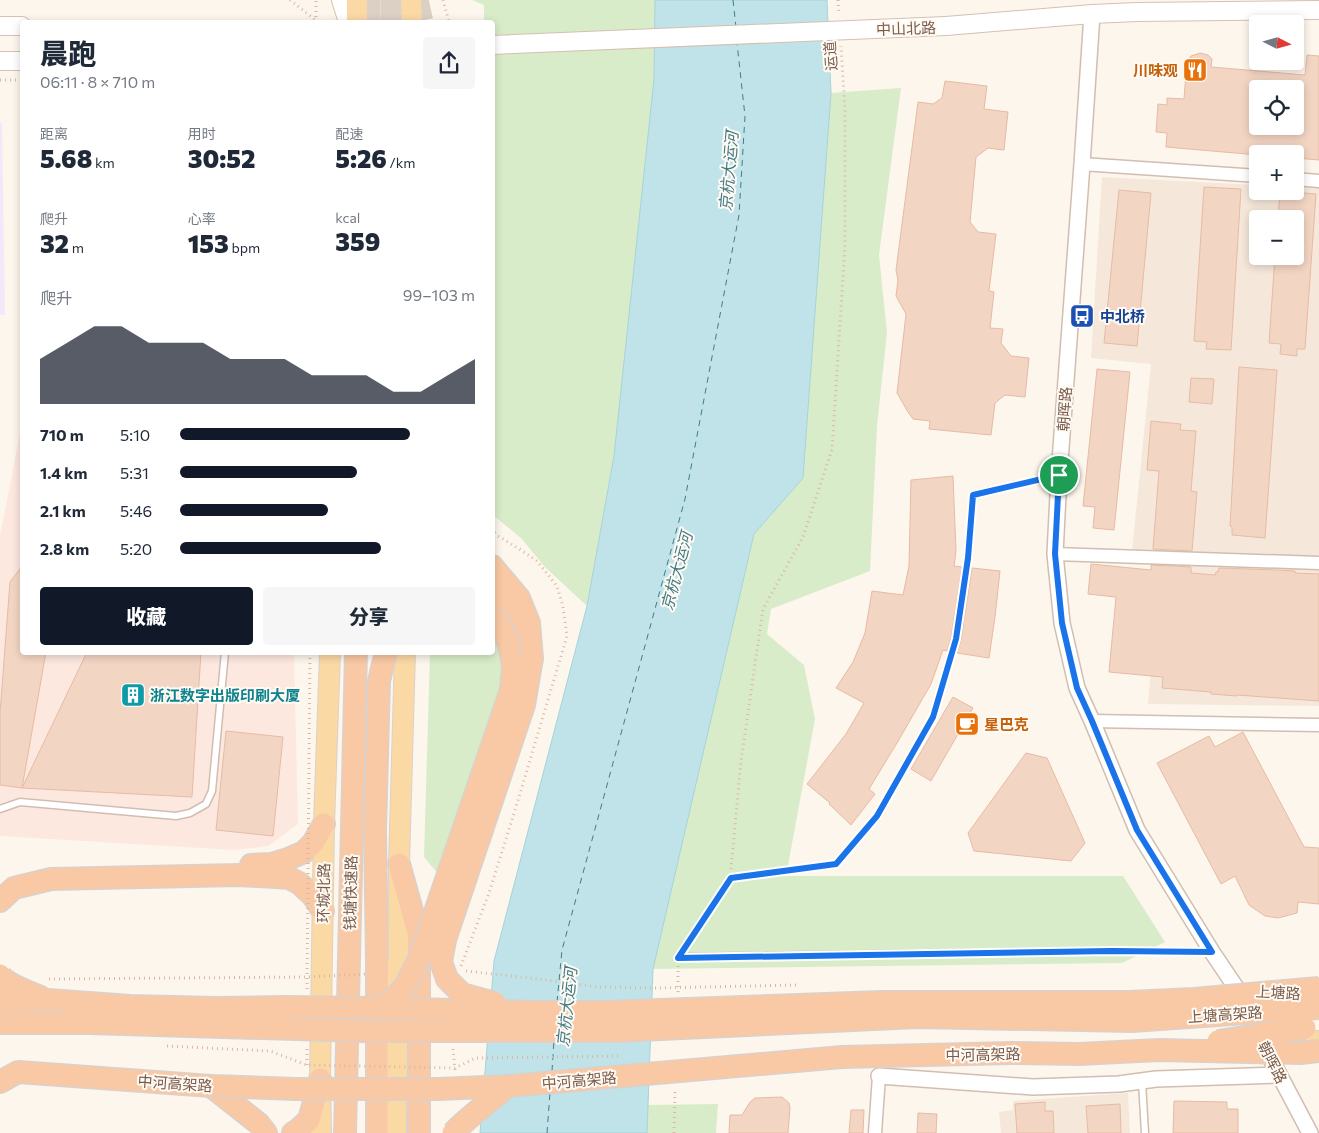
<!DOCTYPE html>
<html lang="zh">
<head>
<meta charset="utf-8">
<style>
  body { margin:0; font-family:Commissioner,"Noto Sans SC",sans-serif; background:#f6f6f7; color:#1f2937; height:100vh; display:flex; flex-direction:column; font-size:19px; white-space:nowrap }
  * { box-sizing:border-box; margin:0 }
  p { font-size:16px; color:#747a83 }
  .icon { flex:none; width:28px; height:28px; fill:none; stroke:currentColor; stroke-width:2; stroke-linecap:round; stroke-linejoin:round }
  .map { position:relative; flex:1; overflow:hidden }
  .details { position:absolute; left:20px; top:20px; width:475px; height:635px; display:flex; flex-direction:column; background:#fff; border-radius:5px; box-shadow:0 2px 8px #0003 }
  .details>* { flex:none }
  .needle { width:32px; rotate:96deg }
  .tools { position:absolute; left:1249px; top:15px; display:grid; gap:10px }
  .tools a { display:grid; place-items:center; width:55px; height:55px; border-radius:5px; background:#fff; box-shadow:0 2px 8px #0003; font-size:25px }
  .pin { position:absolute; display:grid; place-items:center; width:42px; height:42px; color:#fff; margin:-21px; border:2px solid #fff; border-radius:50%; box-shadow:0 1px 5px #0007 }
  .round { display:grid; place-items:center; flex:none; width:52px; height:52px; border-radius:5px; background:#f6f6f7 }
  .summary { display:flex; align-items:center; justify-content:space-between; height:85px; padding:0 20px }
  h1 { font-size:28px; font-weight:800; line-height:38px }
  .metrics { display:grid; grid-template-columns:repeat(3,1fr); gap:8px; height:85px; padding:5px 20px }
  .metrics div { display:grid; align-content:center }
  .metrics b { font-size:25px; font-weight:800 }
  .metrics small { font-size:14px; font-weight:400 }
  .metrics p { font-size:14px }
  .chart { height:140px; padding:10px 20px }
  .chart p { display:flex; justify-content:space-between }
  .chart svg { width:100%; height:90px; margin-top:5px; fill:#111827; opacity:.7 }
  .action { display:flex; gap:10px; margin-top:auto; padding:10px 20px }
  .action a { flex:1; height:58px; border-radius:5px; background:#111827; color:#fff; font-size:20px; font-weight:800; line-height:58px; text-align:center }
  .action a+a { background:#f6f6f7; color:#1f2937 }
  ul { padding:0 20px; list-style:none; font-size:16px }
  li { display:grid; grid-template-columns:80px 60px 1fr; align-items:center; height:38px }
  li i { height:12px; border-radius:6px; background:#111827 }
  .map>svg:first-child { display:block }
  .residential { fill:#f5e8da; fill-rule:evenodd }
  .commercial { fill:#fde8e0 }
  .education { fill:#f3e8fa }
  .green { fill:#d8ecc9 }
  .water { fill:#bfe3e8; stroke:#a5d3da }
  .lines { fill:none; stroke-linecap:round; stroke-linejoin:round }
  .ferry { stroke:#437c86; stroke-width:1; stroke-dasharray:6 5; stroke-linecap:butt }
  .building { fill:#f3d5c3; stroke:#e6bba3; fill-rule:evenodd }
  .trunk-tunnel { stroke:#dcd0c4; stroke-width:21; stroke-dasharray:21 11; stroke-linecap:butt }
  .service-casing { stroke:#d1beb0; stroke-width:9 }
  .minor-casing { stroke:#d1beb0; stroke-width:15 }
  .tertiary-casing { stroke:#d1beb0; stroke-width:18 }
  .secondary-casing { stroke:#d6c0b0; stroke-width:20 }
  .primary-casing { stroke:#dad1cd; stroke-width:22 }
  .trunk-casing { stroke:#dad1cd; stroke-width:24 }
  .path { stroke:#d9b8a5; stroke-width:3; stroke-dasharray:1 4; stroke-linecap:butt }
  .service { stroke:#fff; stroke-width:6 }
  .minor { stroke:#fff; stroke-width:12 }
  .tertiary { stroke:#fff; stroke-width:15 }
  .secondary { stroke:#fff; stroke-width:18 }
  .primary { stroke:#fbd9a5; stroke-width:20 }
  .trunk { stroke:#f9c8a4; stroke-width:21 }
  .secondary-bridge-casing { stroke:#d6c0b0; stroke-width:20; stroke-linecap:butt }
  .trunk-bridge-casing { stroke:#dad1cd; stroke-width:24; stroke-linecap:butt }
  .path-bridge { stroke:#d9b8a5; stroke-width:3; stroke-dasharray:1 4; stroke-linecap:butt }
  .secondary-bridge { stroke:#fff; stroke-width:18 }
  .trunk-bridge { stroke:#f9c8a4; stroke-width:21 }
  .route-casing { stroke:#fff; stroke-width:10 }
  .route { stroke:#1a73e8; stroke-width:6 }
  .labels { text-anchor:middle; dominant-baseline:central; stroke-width:4; stroke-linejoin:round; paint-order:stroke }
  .street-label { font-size:15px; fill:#7a5c4d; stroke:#fffaf3 }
  .food-label { font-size:15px; font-weight:bold; fill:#c56008; stroke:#fffaf3; text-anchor:end }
  .transit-label { font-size:15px; font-weight:bold; fill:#164399; stroke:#fffaf3; text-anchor:start }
  .culture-label { font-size:15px; font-weight:bold; fill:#0d838f; stroke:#fffaf3; text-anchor:start }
  .water-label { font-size:16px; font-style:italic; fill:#437c86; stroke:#fffaf3 }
</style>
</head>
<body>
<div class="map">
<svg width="1319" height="1133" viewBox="0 0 1319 1133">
  <rect width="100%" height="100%" fill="#fdf6ec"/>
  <g class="residential">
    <path d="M1102 177 1257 185 1258 191H1295V187L1319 188V706L1148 704 1161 554 1132 551 1151 364 1091 358ZM1258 219H1295V256H1258Z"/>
    <polygon points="1128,1093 1130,1133 1001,1133 999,1112 1013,1110 1013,1101"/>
  </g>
  <polygon class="commercial" points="20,433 22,433 22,652 294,653 298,824 268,846 234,850 0,836 0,536"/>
  <polygon class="education" points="0,123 2,123 5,315 0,315"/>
  <g class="green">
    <polygon points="472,0 655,0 654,79 614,456 587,606 545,567 521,538 493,515 492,22 484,22 484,5"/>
    <polygon points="901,88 879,255 887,333 877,426 870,571 771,609 767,634 804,665 815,719 786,876 1123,876 1165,942 1122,963 653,969 754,534 803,478 831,93"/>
    <polygon points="493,612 505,663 501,706 439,875 424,857 430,653 492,652"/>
    <polygon points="718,1104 716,1133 647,1133 648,1105"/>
  </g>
  <polygon class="water" points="655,0 827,0 831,93 803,478 754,534 653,969 647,1133 480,1133 494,961 587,606 614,456 654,79"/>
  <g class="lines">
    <g class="ferry">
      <polyline points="733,0 736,27"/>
      <polyline points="557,1002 562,950 685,499 739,215 745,116 737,43"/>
      <polyline points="552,1071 554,1040"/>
      <polyline points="547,1133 550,1093"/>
    </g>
  </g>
  <g class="building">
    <path d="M1200 53 1208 55 1212 59 1211 67 1305 75 1307 55 1319 56V160L1295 158V154H1258V155L1166 147 1167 133 1156 132 1158 104 1167 105V98L1184 99 1187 61 1191 56ZM1258 89H1295V126H1258Z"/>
    <polygon points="945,81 987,86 984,109 1008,112 1004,150 988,148 976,157 970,222 978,232 996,234 989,291 994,292 990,328 1003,329 1001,343 1011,356 1029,358 1025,397 1005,395 995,403 991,435 929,429 930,421 913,419 908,412 897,393 906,314 896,296 898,280 896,270 918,102 933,104 942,98"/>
    <polygon points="1204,187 1241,189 1231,350 1206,349 1207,342 1194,341"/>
    <polygon points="1119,190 1151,193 1137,346 1104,343"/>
    <polygon points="1280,191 1316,194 1305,349 1297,349 1297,356 1280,354 1281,344 1269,343 1275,256 1295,256 1295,219 1278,219"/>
    <polygon points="1239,367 1277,370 1265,538 1232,535 1232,527 1230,526"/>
    <polygon points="1097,369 1130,372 1114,530 1093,528 1095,507 1083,506"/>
    <polygon points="1191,378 1214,379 1212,404 1189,402"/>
    <polygon points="1151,421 1181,424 1180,430 1196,431 1191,491 1197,492 1192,551 1153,549 1159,471 1147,470"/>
    <polygon points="953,476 956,551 954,566 962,567 951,638 947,651 943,650 931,684 897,743 869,789 875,794 851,825 829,804 830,803 807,784 846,734 864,703 836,688 853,662 865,633 872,591 903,595 909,566 911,480"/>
    <polygon points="1091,564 1151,570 1151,565 1191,567 1191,573 1215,575 1216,572 1218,572 1219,568 1278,570 1295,571 1295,573 1319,574 1319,701 1237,695 1237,696 1211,694 1211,692 1162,688 1163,677 1109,672 1116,597 1088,594"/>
    <polygon points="22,566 22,652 46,652 22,788 0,785 0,713 10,582"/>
    <polygon points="972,568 1000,571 995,617 989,658 957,653 961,640"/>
    <polygon points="87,652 201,652 192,797 22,788"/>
    <polygon points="953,697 973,708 931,781 911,769"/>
    <polygon points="226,731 283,737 273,836 216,830"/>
    <polygon points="1243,732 1304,847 1319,848 1319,904 1298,902 1297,913 1278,918 1265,916 1249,905 1235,876 1221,884 1157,763 1209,736 1215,747"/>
    <polygon points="1026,753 1047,758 1085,843 1071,861 974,851 968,833"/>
    <polygon points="782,1097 789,1103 790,1108 788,1133 729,1133 730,1115 742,1115 750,1102 755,1098"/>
    <polygon points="1174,1101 1227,1102 1227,1109 1238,1109 1238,1133 1173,1133"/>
    <polygon points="1045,1102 1045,1111 1053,1111 1054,1133 1017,1133 1015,1104"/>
    <polygon points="1120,1104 1121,1133 1088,1133 1086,1106"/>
    <polygon points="851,1110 864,1110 863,1133 849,1133"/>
    <polygon points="918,1113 937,1114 936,1133 917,1133"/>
  </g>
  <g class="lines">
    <g class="trunk-tunnel">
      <polyline points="370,0 370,22"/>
      <polyline points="391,0 391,22"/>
      <polyline points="418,0 423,22"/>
    </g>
    <defs>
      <g id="service">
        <polyline points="1058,475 973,495 968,558 956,639 933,717 877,816 836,864 731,878 678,957 1113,951 1211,952"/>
        <polyline points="0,809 20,802 176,816 190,813 206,804 212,791 225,652"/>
        <polyline points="1142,1082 1145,1133"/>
      </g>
      <g id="minor">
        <polyline points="1082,164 1258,176"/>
        <polyline points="1295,179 1319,181"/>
        <polyline points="1055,554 1319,563"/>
        <polyline points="1092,721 1319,725"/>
        <polyline points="875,1133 879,1076"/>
      </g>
      <g id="tertiary">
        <polyline points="1092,14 1082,164 1059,475 1055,554 1062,623 1077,688 1092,721 1137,830 1212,952 1237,989 1263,1044 1310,1133"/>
        <polyline points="879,1076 1033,1087 1119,1084 1156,1079 1279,1075"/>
      </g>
      <g id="secondary">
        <polyline points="341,0 348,22"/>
        <polyline points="0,26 22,26"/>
        <polyline points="946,26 1092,14 1137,12 1319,10"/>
        <polyline points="0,61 22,61"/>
      </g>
      <g id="primary">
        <polyline points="357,0 357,22"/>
        <polyline points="411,0 412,22"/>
        <polyline points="1268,1044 1319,1041"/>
        <polyline points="321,1133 320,1079 324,824 330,652"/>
        <polyline points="396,1133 399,864 405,652"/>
      </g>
      <g id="trunk">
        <polyline points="492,566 519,598 529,623 532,658"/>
        <polyline points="492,591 516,619 519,625"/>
        <polyline points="399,864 419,936 419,1133"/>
        <polyline points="251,865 272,864 288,859 304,852 313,843 324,824"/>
        <polyline points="0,901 14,888 51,879 238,875 276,877 289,878 299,883 313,896 323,911"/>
        <polyline points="0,1082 18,1072"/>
        <polyline points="211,1086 259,1124 266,1133"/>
        <polyline points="293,1133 298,1130 309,1120 320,1079"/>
        <polyline points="345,1133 356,652"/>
        <polyline points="377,1133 377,960"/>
      </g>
    </defs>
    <use href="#service" class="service-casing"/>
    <use href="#minor" class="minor-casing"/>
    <use href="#tertiary" class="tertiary-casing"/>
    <use href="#secondary" class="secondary-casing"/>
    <use href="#primary" class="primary-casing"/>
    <use href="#trunk" class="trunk-casing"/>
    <g class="path">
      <polyline points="290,0 318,22"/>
      <polyline points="443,0 449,22"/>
      <polyline points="838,0 839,14"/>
      <polyline points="316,22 316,0"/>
      <polyline points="0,80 22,80"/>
      <polyline points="731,869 741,761 763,609 803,537 832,449 845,245 845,110 841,46"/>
      <polyline points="461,966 489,893 516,807 567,636 563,607 557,586 537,561 521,550 498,536 492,530"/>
      <polyline points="678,992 678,966"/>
      <polyline points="453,1049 455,1070"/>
      <polyline points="674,1133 675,1088"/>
    </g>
    <use href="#service" class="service"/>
    <use href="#minor" class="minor"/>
    <use href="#tertiary" class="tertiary"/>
    <use href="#secondary" class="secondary"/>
    <use href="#primary" class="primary"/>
    <use href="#trunk" class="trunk"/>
    <defs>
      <polyline id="secondary-bridge" points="492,45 946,26"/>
      <g id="trunk-bridge">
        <polyline points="377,960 375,832 379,681 386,652"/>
        <path d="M0 975C7 985 31 993 43 998"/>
        <polyline points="0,1002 48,1000 130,1006 216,1008 285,1007 377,1008 534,1012 604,1012 882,1002 1130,1002 1194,999 1319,988"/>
        <polyline points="495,1003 462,994 447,979 441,962 445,940 524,705 532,658"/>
        <polyline points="377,1008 394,998 405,986 419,959 511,690 513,666 509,644 500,624 492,618"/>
        <polyline points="0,1023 89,1023 363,1031 618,1031 917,1017 1132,1021 1319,1008"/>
        <polyline points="1218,1041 1305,1028"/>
        <polyline points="18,1072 211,1086 296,1089 439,1089 508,1086 842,1057 1011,1053 1079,1054 1159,1050 1300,1053 1319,1051"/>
        <path d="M453 1133C470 1115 490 1102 508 1086"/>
      </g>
    </defs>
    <use href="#secondary-bridge" class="secondary-bridge-casing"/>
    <use href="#trunk-bridge" class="trunk-bridge-casing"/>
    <g class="path-bridge">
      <polyline points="466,971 530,978 599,987 658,988 796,985"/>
      <polyline points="49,979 307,977 367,974"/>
      <polyline points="307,989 310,652"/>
      <polyline points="167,1046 270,1051 307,1065 455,1068 476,1058 621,1056"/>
      <polyline points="307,1065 307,1046"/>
    </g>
    <use href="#secondary-bridge" class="secondary-bridge"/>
    <use href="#trunk-bridge" class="trunk-bridge"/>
  </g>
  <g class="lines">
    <defs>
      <polygon id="route" points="1059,475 1055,554 1062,623 1077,688 1092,721 1137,830 1212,952 1112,951 678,958 731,878 836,864 877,816 933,717 956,639 968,558 973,495"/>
    </defs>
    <use href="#route" class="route-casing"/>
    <use href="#route" class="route"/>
  </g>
  <defs>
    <symbol id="restaurant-square" viewBox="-11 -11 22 22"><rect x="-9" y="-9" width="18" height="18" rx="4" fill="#e8710a" stroke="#fffaf3"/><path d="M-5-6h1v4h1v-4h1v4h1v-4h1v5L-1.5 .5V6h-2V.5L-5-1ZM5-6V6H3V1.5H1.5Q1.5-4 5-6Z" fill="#fff"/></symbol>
    <symbol id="bus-square" viewBox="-11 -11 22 22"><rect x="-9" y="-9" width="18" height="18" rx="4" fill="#1a4fb4" stroke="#fffaf3"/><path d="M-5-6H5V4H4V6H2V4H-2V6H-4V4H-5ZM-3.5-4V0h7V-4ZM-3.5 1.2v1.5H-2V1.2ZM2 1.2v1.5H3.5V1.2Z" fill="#fff"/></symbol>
    <symbol id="building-square" viewBox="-11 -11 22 22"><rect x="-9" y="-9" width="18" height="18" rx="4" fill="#0f9aa8" stroke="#fffaf3"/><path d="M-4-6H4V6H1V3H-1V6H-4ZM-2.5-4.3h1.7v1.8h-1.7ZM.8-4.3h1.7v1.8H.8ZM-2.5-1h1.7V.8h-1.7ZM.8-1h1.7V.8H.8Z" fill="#fff"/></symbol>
    <symbol id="cafe-square" viewBox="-11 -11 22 22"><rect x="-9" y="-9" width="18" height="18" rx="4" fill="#e8710a" stroke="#fffaf3"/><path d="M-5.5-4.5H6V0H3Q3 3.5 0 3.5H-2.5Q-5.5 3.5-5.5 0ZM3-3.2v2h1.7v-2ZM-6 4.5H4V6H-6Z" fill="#fff"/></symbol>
  </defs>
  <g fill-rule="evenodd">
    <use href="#restaurant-square" x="1181" y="56" width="28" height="28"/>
    <use href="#bus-square" x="1068" y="302" width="28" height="28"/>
    <use href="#building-square" x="119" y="681" width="28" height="28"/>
    <use href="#cafe-square" x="953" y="710" width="28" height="28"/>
  </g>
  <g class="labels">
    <g class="street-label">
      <text transform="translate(906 28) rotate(-2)">中山北路</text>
      <text transform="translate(830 56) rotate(-94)">运道</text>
      <text transform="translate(1064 409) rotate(-86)">朝晖路</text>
      <text transform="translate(323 893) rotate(-89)">环城北路</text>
      <text transform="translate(350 893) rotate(-89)">钱塘快速路</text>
      <text transform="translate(1278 992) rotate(3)">上塘路</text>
      <text transform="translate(1225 1014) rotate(-4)">上塘高架路</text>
      <text transform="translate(983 1054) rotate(-1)">中河高架路</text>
      <text transform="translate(1273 1062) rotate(63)">朝晖路</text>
      <text transform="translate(579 1080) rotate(-5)">中河高架路</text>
      <text transform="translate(175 1083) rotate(4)">中河高架路</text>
    </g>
    <g class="food-label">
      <text x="1178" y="70">川味观</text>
      <text x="984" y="724" text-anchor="start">星巴克</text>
    </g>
    <g class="transit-label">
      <text x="1100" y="316">中北桥</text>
    </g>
    <g class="culture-label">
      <text x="150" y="695">浙江数字出版印刷大厦</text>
    </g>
    <g class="water-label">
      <text transform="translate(728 171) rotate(-85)">京杭大运河</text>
      <text transform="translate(676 571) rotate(-75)">京杭大运河</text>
      <text transform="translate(566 1007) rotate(-84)">京杭大运河</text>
    </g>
  </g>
</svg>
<div class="tools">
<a><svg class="needle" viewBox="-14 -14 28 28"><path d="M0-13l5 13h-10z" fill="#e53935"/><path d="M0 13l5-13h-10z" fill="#747a83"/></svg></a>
<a><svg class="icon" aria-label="locate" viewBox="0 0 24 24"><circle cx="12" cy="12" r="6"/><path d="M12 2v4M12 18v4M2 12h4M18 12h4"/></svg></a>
<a>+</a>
<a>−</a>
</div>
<div class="pin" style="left:1059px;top:475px;background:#1e9e55"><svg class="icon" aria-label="arrive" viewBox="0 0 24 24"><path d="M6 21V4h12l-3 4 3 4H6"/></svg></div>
<section class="details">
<div class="summary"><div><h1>晨跑</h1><p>06:11 · 8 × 710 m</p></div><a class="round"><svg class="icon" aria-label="share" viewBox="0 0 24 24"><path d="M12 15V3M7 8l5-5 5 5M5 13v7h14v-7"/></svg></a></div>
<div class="metrics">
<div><p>距离</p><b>5.68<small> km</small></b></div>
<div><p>用时</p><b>30:52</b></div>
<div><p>配速</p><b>5:26<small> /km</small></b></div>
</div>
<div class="metrics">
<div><p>爬升</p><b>32<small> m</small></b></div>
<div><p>心率</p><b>153<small> bpm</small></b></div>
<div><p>kcal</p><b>359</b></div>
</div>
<div class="chart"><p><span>爬升</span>99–103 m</p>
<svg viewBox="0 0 160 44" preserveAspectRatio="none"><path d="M0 44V22L10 14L20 6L30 6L40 14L50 14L60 14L70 22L80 22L90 22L100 30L110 30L120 30L130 38L140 38L150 30L160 22V44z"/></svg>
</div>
<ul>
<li><b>710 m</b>5:10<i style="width:78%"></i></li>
<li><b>1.4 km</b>5:31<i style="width:60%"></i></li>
<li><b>2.1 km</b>5:46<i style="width:50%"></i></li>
<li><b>2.8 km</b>5:20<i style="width:68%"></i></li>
</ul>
<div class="action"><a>收藏</a><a>分享</a></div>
</section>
</div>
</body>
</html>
